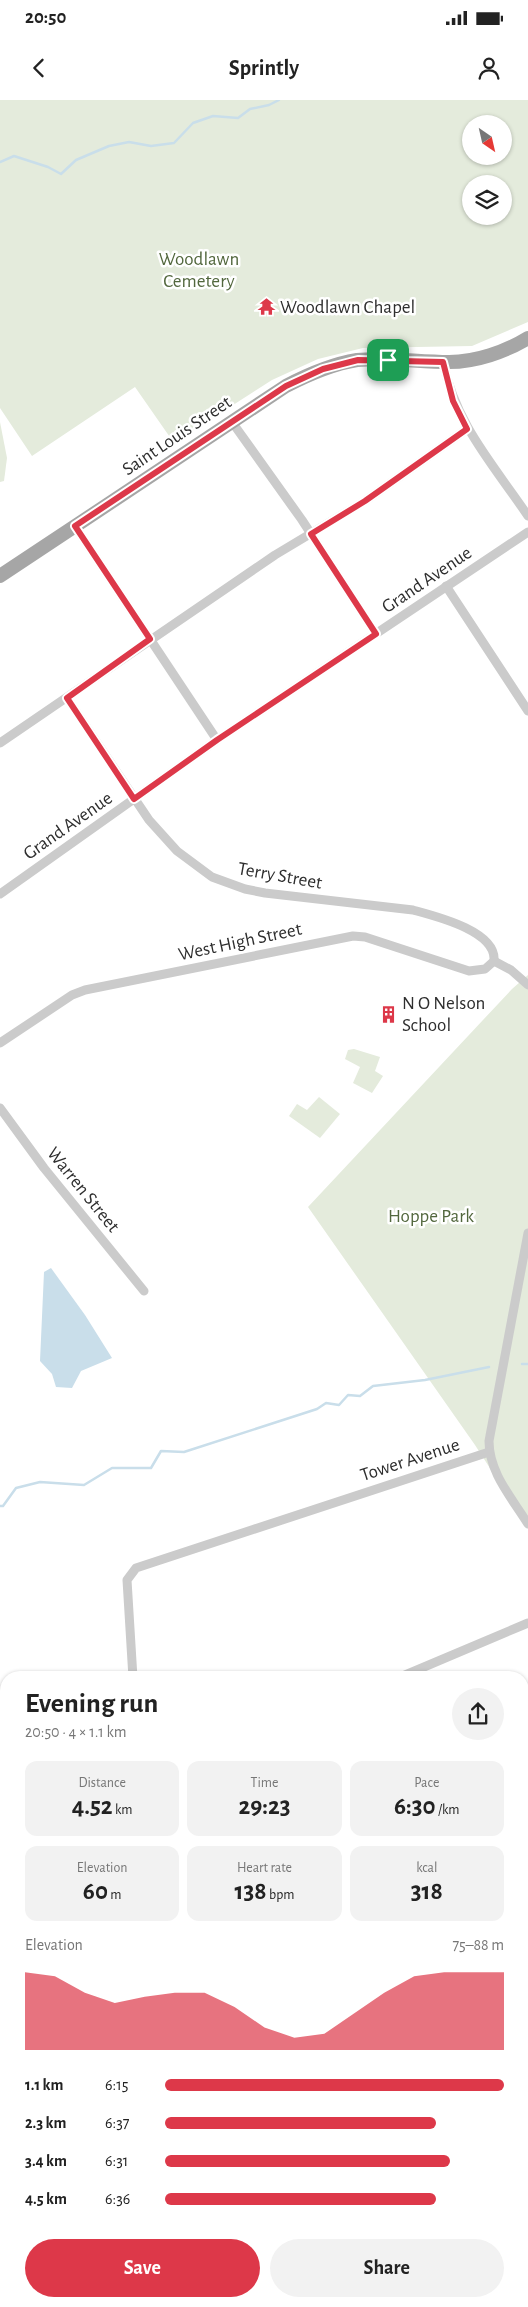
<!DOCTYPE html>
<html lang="en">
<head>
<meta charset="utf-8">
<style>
  body { margin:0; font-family:"Alegreya Sans",sans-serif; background:#f2f2f2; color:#222; height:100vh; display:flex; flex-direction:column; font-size:19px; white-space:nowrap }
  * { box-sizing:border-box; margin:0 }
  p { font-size:16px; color:#767676 }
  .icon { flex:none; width:28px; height:28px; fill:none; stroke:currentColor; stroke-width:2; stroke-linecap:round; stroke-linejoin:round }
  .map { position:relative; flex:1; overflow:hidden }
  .panel { position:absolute; left:0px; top:1571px; width:529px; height:636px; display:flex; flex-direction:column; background:#fff; border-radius:20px 20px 0 0; box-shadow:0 1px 4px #0004 }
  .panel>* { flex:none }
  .needle { width:32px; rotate:146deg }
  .tools { position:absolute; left:462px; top:15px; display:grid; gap:10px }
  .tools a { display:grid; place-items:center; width:50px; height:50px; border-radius:50%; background:#fff; box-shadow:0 1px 4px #0004; font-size:25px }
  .pin { position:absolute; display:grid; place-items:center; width:42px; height:42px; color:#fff; margin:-21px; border-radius:10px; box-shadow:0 2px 8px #0006 }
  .round { display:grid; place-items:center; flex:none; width:52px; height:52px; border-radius:26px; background:#f2f2f2 }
  .head { display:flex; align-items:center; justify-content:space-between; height:85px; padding:0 25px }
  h1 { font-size:28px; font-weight:700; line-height:38px }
  .stats { display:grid; grid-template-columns:repeat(3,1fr); gap:8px; height:85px; padding:5px 25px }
  .stats div { display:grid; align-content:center; border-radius:12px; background:#f2f2f2; text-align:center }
  .stats b { font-size:25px; font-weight:700 }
  .stats small { font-size:14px; font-weight:400 }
  .stats p { font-size:14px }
  .chart { height:140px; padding:10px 25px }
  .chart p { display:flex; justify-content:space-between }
  .chart svg { width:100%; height:90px; margin-top:5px; fill:#dd3849; opacity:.7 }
  .button { display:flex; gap:10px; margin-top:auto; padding:10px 25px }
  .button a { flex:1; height:58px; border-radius:30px; background:#dd3849; color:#fff; font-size:20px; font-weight:700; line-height:58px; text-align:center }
  .button a+a { background:#f2f2f2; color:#222 }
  ul { padding:0 25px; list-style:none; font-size:16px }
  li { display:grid; grid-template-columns:80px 60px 1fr; align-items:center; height:38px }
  li i { height:12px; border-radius:6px; background:#dd3849 }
  .status { display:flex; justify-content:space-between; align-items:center; height:35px; padding:0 25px; background:#fff; direction:ltr }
  .status svg { height:14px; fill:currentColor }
  header { display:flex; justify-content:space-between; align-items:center; height:65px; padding:0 25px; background:#fff; font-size:22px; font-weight:700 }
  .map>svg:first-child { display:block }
  .green { fill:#e4ebdc; fill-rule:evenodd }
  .water { fill:#c9deea }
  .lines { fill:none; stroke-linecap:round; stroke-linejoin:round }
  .stream { stroke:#c9deea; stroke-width:2.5 }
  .street { stroke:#cbcbcb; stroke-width:9 }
  .primary { stroke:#a6a6a6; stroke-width:14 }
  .route-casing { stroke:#fff; stroke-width:10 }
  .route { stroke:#dd3849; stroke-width:6 }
  .labels { text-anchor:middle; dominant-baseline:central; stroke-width:5; stroke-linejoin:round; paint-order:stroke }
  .park-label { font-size:19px; fill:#52673d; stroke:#fff }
  .poi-label { font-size:19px; fill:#2e2e2e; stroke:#fff; text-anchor:start }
  .street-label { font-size:19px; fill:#2e2e2e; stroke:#fff }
</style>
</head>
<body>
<div class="status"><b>20:50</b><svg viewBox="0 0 49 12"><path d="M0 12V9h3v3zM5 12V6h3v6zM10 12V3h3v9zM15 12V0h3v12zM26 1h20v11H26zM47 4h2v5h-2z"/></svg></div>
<header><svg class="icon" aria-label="back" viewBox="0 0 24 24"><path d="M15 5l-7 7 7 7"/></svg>Sprintly<svg class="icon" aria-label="person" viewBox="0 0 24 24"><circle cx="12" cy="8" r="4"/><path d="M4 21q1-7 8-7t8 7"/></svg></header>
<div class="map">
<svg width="528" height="2207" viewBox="0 0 528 2207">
  <rect width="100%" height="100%" fill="#fff"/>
  <g class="green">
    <path d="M0 0H528V222L472 246 363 248 318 259 272 280 174 343 135 287 32 356 0 308ZM471 24H504V56H471ZM471 84H504V116H471Z"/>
    <polygon points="0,322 7,358 4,381 0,382"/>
    <polygon points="528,875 528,1427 475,1345 308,1107 512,889"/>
    <polygon points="354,949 380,957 375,971 383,976 372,993 353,983 360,967 345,959 348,950"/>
    <polygon points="319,997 340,1014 320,1038 289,1016 297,1004 307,1010"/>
    <polygon points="0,2055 6,2057 6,2201 10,2201 7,2207 0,2207"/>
    <polygon points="528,2114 528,2207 166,2207 160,2201 522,2201 523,2116"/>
  </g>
  <polygon class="water" points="51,1168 85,1215 112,1258 81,1271 72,1288 56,1287 52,1274 40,1261 44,1172"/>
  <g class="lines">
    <g class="stream">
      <polyline points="0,62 14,56 48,67 61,74 76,60 109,46 129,42 151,46 174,43 193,23 213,16 238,18 250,9 269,5 279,0"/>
      <polyline points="522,1264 528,1264"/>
      <polyline points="0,1406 3,1406 16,1388 40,1382 84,1385 112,1368 151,1368 161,1351 184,1352 317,1309 326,1303 339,1305 348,1295 360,1296 373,1286 425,1280 489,1267"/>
    </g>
    <g class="street">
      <path d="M443 262C456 325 493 364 528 416"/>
      <polyline points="232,322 302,420 376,534"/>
      <polyline points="75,426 217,640"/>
      <polyline points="446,486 528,611"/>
      <path d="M67 598 149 720 177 751 212 777 245 789 265 793 413 810C435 816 497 831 494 861"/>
      <polyline points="0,643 275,455 365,401 467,329"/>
      <polyline points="0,794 217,640 528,432"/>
      <polyline points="494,861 511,870 528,885"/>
      <polyline points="0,943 72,895 85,890 353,836 365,837 469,871 485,869 494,861"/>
      <polyline points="0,1008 44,1068 144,1191"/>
      <path d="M528 1133 489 1341C489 1373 512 1398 528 1424"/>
      <polyline points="133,1578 127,1480 136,1468 489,1352"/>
      <polyline points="398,1578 528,1523"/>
      <polyline points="0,1697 6,1697"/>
      <polyline points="522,1746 528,1742"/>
      <polyline points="522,1860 528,1857"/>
      <polyline points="0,1931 6,1932"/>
      <polyline points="522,1975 528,1972"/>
    </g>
    <g class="primary">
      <path d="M0 476 286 286C309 274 332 264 357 260 388 257 418 262 449 262 476 262 505 252 528 238"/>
      <polyline points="0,2032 6,2034"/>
      <polyline points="522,2102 528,2100"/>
    </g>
  </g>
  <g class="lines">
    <defs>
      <polygon id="route" points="358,260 443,262 453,301 467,329 365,401 311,434 376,534 217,640 134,699 67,598 150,539 75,426 286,286 323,269"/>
    </defs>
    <use href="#route" class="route-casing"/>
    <use href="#route" class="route"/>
  </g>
  <defs>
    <symbol id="temple-bare" viewBox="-9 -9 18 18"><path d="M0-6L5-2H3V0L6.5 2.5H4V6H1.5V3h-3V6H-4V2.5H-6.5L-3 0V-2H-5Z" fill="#dd3849" stroke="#fff" stroke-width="2.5" paint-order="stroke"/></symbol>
    <symbol id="building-bare" viewBox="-9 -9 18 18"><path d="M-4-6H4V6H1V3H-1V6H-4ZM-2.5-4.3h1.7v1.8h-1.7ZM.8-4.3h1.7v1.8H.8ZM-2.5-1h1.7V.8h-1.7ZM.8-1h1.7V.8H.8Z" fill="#dd3849" stroke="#fff" stroke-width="2.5" paint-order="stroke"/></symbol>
  </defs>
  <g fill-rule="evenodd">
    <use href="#temple-bare" x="254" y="194" width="25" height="25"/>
    <use href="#building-bare" x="376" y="902" width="25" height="25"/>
  </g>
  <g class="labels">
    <g class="park-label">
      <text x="199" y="159">Woodlawn<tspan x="199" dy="22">Cemetery</tspan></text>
      <text x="431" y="1116">Hoppe Park</text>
    </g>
    <g class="poi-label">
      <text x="280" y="207">Woodlawn Chapel</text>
      <text x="402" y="903">N O Nelson<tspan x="402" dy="22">School</tspan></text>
    </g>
    <g class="street-label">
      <text transform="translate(177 336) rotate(-34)">Saint Louis Street</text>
      <text transform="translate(427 480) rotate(-34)">Grand Avenue</text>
      <text transform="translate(68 726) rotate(-35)">Grand Avenue</text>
      <text transform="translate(280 776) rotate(10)">Terry Street</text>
      <text transform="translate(240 842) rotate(-12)">West High Street</text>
      <text transform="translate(83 1090) rotate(51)">Warren Street</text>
      <text transform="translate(410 1360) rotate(-18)">Tower Avenue</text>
    </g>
  </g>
</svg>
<div class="tools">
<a><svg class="needle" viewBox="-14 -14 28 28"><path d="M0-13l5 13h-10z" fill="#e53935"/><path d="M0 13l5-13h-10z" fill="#767676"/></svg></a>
<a><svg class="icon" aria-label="layers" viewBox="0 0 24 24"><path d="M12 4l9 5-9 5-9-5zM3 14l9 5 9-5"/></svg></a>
</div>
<div class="pin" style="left:388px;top:260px;background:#1e9e55"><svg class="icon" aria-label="arrive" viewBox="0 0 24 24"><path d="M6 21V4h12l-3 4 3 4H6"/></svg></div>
<section class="panel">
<div class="head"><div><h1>Evening run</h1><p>20:50 · 4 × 1.1 km</p></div><a class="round"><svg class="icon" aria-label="share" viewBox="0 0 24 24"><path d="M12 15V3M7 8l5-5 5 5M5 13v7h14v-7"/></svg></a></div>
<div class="stats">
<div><p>Distance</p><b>4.52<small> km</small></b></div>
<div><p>Time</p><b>29:23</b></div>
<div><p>Pace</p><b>6:30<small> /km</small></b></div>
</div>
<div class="stats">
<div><p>Elevation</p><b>60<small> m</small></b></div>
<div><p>Heart rate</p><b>138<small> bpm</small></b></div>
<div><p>kcal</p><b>318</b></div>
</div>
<div class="chart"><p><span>Elevation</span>75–88 m</p>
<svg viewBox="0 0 160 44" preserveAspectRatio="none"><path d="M0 44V6L10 8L20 16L30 21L40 18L50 16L60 16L70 23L80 33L90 38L100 36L110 26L120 16L130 8L140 6L150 6L160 6V44z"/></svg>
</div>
<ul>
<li><b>1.1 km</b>6:15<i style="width:100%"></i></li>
<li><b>2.3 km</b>6:37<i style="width:80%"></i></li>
<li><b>3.4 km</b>6:31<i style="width:84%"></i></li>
<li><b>4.5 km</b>6:36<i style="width:80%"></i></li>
</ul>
<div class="button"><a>Save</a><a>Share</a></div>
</section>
</div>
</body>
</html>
